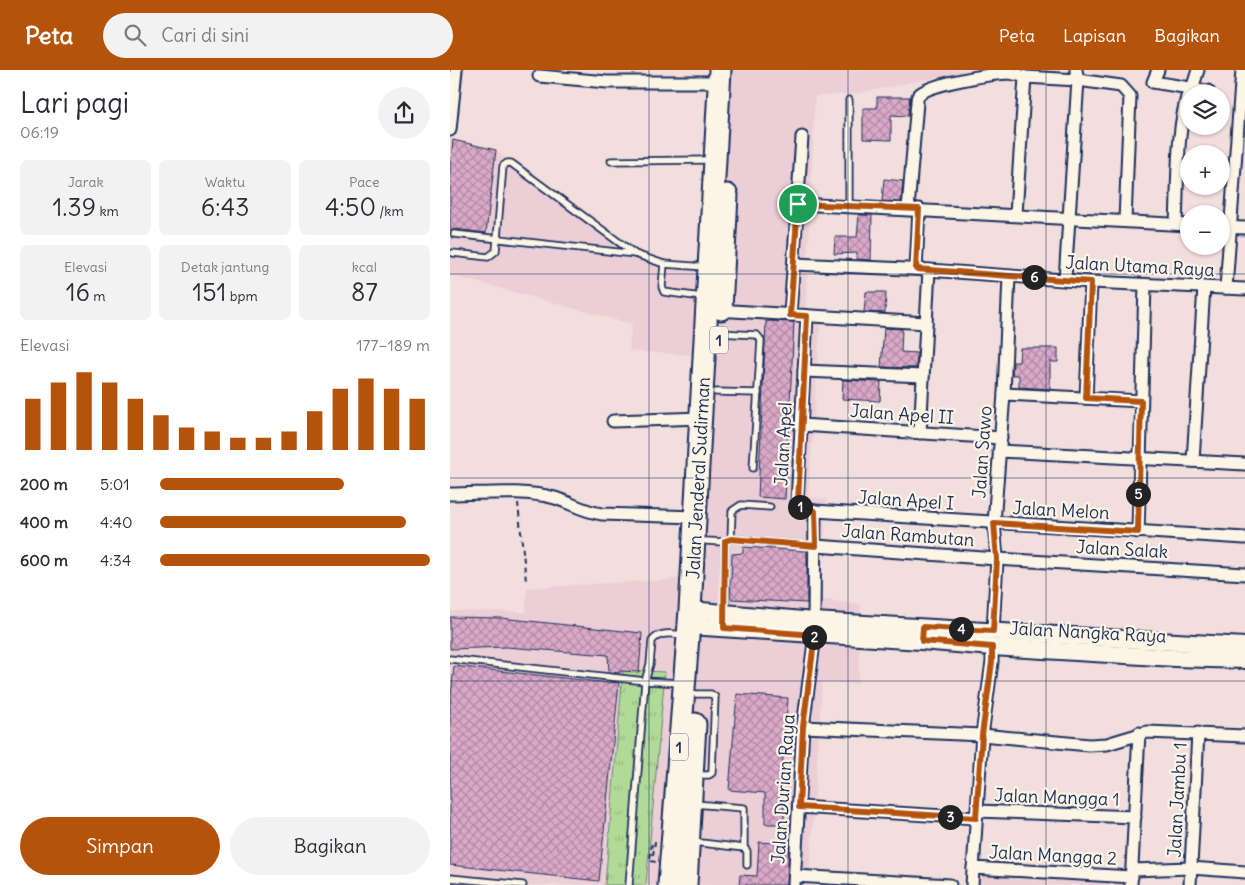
<!DOCTYPE html>
<html lang="id">
<head>
<meta charset="utf-8">
<style>
  body { margin:0; font-family:Delius,sans-serif; background:#f2f2f3; color:#2b2b33; height:100vh; display:flex; flex-direction:column; font-size:19px; white-space:nowrap }
  * { box-sizing:border-box; margin:0 }
  p { font-size:16px; color:#7c7c81 }
  .icon { flex:none; width:28px; height:28px; fill:none; stroke:currentColor; stroke-width:2; stroke-linecap:round; stroke-linejoin:round }
  .map { position:relative; flex:1; overflow:hidden }
  .details { display:flex; flex-direction:column; background:#fff; width:450px }
  .details>* { flex:none }
  .fabs { position:absolute; left:730px; top:15px; display:grid; gap:10px }
  .fabs a { display:grid; place-items:center; width:50px; height:50px; border-radius:50%; background:#fff; box-shadow:0 1px 4px #0004; font-size:25px }
  .pin { position:absolute; display:grid; place-items:center; width:42px; height:42px; color:#fff; margin:-21px; border:2px solid #fff; border-radius:50%; box-shadow:0 1px 5px #0007 }
  .km { position:absolute; width:25px; height:25px; margin:-12px; border-radius:50%; background:#222; color:#fff; font-size:14px; line-height:25px; text-align:center }
  .round { display:grid; place-items:center; flex:none; width:52px; height:52px; border-radius:26px; background:#f2f2f3 }
  .summary { display:flex; align-items:center; justify-content:space-between; height:85px; padding:0 20px }
  h1 { font-size:28px; font-weight:600; line-height:38px }
  .metrics { display:grid; grid-template-columns:repeat(3,1fr); gap:8px; height:85px; padding:5px 20px }
  .metrics div { display:grid; align-content:center; border-radius:8px; background:#f2f2f3; text-align:center }
  .metrics b { font-size:25px; font-weight:600 }
  .metrics small { font-size:14px; font-weight:400 }
  .metrics p { font-size:14px }
  .chart { height:140px; padding:10px 20px }
  .chart p { display:flex; justify-content:space-between }
  .chart svg { width:100%; height:90px; margin-top:5px; stroke:#b45309; stroke-width:6 }
  .cta { display:flex; gap:10px; margin-top:auto; padding:10px 20px }
  .cta a { flex:1; height:58px; border-radius:30px; background:#b45309; color:#fff; font-size:20px; font-weight:600; line-height:58px; text-align:center }
  .cta a+a { background:#f2f2f3; color:#2b2b33 }
  ul { padding:0 20px; list-style:none; font-size:16px }
  li { display:grid; grid-template-columns:80px 60px 1fr; align-items:center; height:38px }
  li i { height:12px; border-radius:6px; background:#b45309 }
  header { display:flex; align-items:center; gap:30px; box-sizing:border-box; height:70px; padding:0 25px; background:#b45309; color:#fff }
  header strong { font-size:24px }
  nav { display:flex; gap:28px; margin-inline-start:auto; font-size:18px }
  .search { width:350px; height:45px; background:#f2f2f3; display:flex; align-items:center; gap:12px; box-sizing:border-box; padding:0 18px; border-radius:28px; color:#7c7c81; font-size:19px }
  main { display:flex; flex:1; min-height:0 }
  .map>svg:first-child { display:block }
  .built { fill:#ebced6 }
  .park { fill:url(#park-tufts); stroke:#66847a }
  .building { fill:url(#building-cross-hatch); stroke:#1b2f5e }
  .lines { fill:none; stroke-linecap:round; stroke-linejoin:round }
  .lane-casing { stroke:#1b2f5e; stroke-width:9 }
  .street-casing { stroke:#1b2f5e; stroke-width:15 }
  .secondary-casing { stroke:#1b2f5e; stroke-width:20 }
  .highway-casing { stroke:#1b2f5e; stroke-width:25 }
  .path { stroke:#1b2f5e; stroke-width:2; stroke-dasharray:5 4; stroke-linecap:butt }
  .lane { stroke:#fcf5e5; stroke-width:5.5 }
  .street { stroke:#fcf5e5; stroke-width:11 }
  .secondary { stroke:#fcf5e5; stroke-width:16 }
  .highway { stroke:#fcf5e5; stroke-width:21 }
  .route-casing { stroke:#fff; stroke-width:10 }
  .route { stroke:#b45309; stroke-width:6 }
  .grid { fill:none; stroke:#1b2f5e; stroke-width:1; stroke-opacity:0.55 }
  .labels { text-anchor:middle; dominant-baseline:central; stroke-width:4.5; stroke-linejoin:round; paint-order:stroke }
  .shield { fill:#fcf5e5; stroke:#5e6a86; stroke-width:1 }
  .shield-label { font-size:16px; font-weight:bold; fill:#1b2f5e }
  .street-label { font-size:18px; fill:#1b2f5e; stroke:#fcf5e5 }
</style>
</head>
<body>
<header>
<strong>Peta</strong>
<div class="search"><svg class="icon" aria-label="search" viewBox="0 0 24 24"><circle cx="10" cy="10" r="6"/><path d="M15 15l6 6"/></svg>Cari di sini</div>
<nav><a>Peta</a><a>Lapisan</a><a>Bagikan</a></nav>
</header>
<main>
<section class="details">
<div class="summary"><div><h1>Lari pagi</h1><p>06:19</p></div><a class="round"><svg class="icon" aria-label="share" viewBox="0 0 24 24"><path d="M12 15V3M7 8l5-5 5 5M5 13v7h14v-7"/></svg></a></div>
<div class="metrics">
<div><p>Jarak</p><b>1.39<small> km</small></b></div>
<div><p>Waktu</p><b>6:43</b></div>
<div><p>Pace</p><b>4:50<small> /km</small></b></div>
</div>
<div class="metrics">
<div><p>Elevasi</p><b>16<small> m</small></b></div>
<div><p>Detak jantung</p><b>151<small> bpm</small></b></div>
<div><p>kcal</p><b>87</b></div>
</div>
<div class="chart"><p><span>Elevasi</span>177–189 m</p>
<svg viewBox="0 0 160 44" preserveAspectRatio="none"><path d="M5 44V19M15 44V11M25 44V6M35 44V11M45 44V19M55 44V27M65 44V33M75 44V35M85 44V38M95 44V38M105 44V35M115 44V25M125 44V14M135 44V9M145 44V14M155 44V19"/></svg>
</div>
<ul>
<li><b>200 m</b>5:01<i style="width:68%"></i></li>
<li><b>400 m</b>4:40<i style="width:91%"></i></li>
<li><b>600 m</b>4:34<i style="width:100%"></i></li>
</ul>
<div class="cta"><a>Simpan</a><a>Bagikan</a></div>
</section>
<div class="map">
<svg width="795" height="815" viewBox="0 0 795 815">
  <defs>
    <pattern id="park-tufts" width="24" height="20" patternUnits="userSpaceOnUse" patternTransform="scale(1.25)"><rect width="24" height="20" fill="#b1da97"/><path d="M3 7l-1-3M5 7V3M7 7l1-3M15 17l-1-3M17 17v-4M19 17l1-3" fill="none" stroke="#98bb85"/></pattern>
    <pattern id="building-cross-hatch" width="8" height="8" patternUnits="userSpaceOnUse" patternTransform="scale(1.25)"><rect width="8" height="8" fill="#daa9c7"/><path d="M0 0l8 8M0 8l8-8" fill="none" stroke="#b08aa5"/></pattern>
  </defs>
  <rect width="100%" height="100%" fill="#f2dedc"/>
  <filter id="ink" filterUnits="userSpaceOnUse"><feTurbulence type="fractalNoise" baseFrequency=".02" numOctaves="2"/><feDisplacementMap in="SourceGraphic" scale="10" xChannelSelector="R" yChannelSelector="G"/><feConvolveMatrix kernelMatrix="1 2 1 2 8 2 1 2 1" color-interpolation-filters="sRGB"/></filter>
  <g filter="url(#ink)">
    <g class="built">
      <polygon points="270,0 521,0 405,24 365,26 355,242 371,244 358,427 377,430 369,529 411,535 408,614 372,612 359,815 0,815 0,541 76,542 77,518 230,509 242,285 179,281 182,254 0,205 0,69 46,80 61,93 185,184 214,194 258,197"/>
      <polygon points="529,803 675,813 675,815 529,815"/>
    </g>
    <polygon class="park" points="173,600 215,602 196,815 155,815"/>
    <g class="building">
      <polygon points="427,27 460,27 458,46 441,45 441,70 413,69 413,38 427,38"/>
      <polygon points="3,70 46,80 36,163 5,159 0,161 0,99"/>
      <polygon points="434,109 453,111 451,132 432,131"/>
      <polygon points="409,145 422,145 421,190 407,189 407,183 384,184 385,167 407,167"/>
      <polygon points="416,222 436,222 435,243 414,242"/>
      <polygon points="316,251 344,252 335,429 308,427"/>
      <polygon points="434,258 452,259 451,282 467,283 466,298 431,297"/>
      <polygon points="570,278 608,278 608,292 600,292 600,319 569,317 569,305 562,305 563,292 569,292"/>
      <polygon points="393,310 431,312 430,331 392,329"/>
      <polygon points="293,477 357,481 357,533 281,529 280,510 281,510 282,484 293,483"/>
      <polygon points="0,547 51,548 192,563 189,602 170,601 170,603 159,602 158,585 56,577 0,579"/>
      <polygon points="4,596 159,613 159,612 169,613 149,811 0,795 0,636"/>
      <polygon points="287,624 338,628 329,734 334,735 334,754 315,754 315,723 279,720"/>
      <polygon points="309,772 339,774 337,815 289,815 290,805 307,806"/>
    </g>
    <g class="lines">
      <defs>
        <g id="lane">
          <polyline points="161,91 260,90"/>
          <polyline points="399,135 399,30"/>
          <polyline points="4,164 185,184 214,194 256,197"/>
          <polyline points="3,183 38,187 46,181 53,96 57,93 61,93 185,184"/>
          <polyline points="214,194 212,217 214,222 252,227"/>
          <polyline points="269,263 307,265 311,270 303,398"/>
          <polyline points="266,322 308,323"/>
          <polyline points="281,469 282,441 291,435 320,437"/>
          <polyline points="256,471 274,472"/>
          <polyline points="275,542 275,471 281,469 366,476"/>
          <polyline points="0,589 195,611 232,613"/>
          <polyline points="245,705 259,705 262,703 265,627 261,624 246,624"/>
          <polyline points="244,734 294,738 294,778"/>
          <polyline points="243,772 294,778 297,781 297,795"/>
          <polyline points="0,808 73,815"/>
          <path d="M179 815 195 611 200 594 202 571C210 561 223 564 234 565"/>
        </g>
        <g id="street">
          <path d="M708 0 703 12 740 18C726 55 728 114 726 154"/>
          <polyline points="89,6 157,12 270,12"/>
          <polyline points="740,18 742,19 748,0"/>
          <polyline points="742,19 758,21"/>
          <polyline points="0,60 6,0"/>
          <polyline points="348,134 739,155"/>
          <path d="M458 139 467 32C467 29 467 27 469 25 478 14 545 3 560 3 565 4 570 5 575 7"/>
          <polyline points="566,144 575,7 628,10 671,16 680,26 675,151"/>
          <polyline points="771,157 795,158"/>
          <polyline points="344,194 479,200 641,212 795,219"/>
          <polyline points="466,199 469,139"/>
          <polyline points="615,210 628,10 626,0"/>
          <polyline points="776,218 792,0"/>
          <polyline points="266,240 476,253"/>
          <polyline points="340,245 352,67"/>
          <polyline points="357,246 347,433 349,437 365,441 795,468"/>
          <polyline points="354,301 473,306"/>
          <polyline points="554,324 691,331"/>
          <polyline points="636,328 641,212"/>
          <polyline points="163,351 252,348"/>
          <polyline points="351,355 551,368"/>
          <polyline points="470,363 479,200"/>
          <polyline points="549,381 795,394"/>
          <polyline points="743,391 754,217"/>
          <path d="M0 424C34 424 71 419 105 428 121 433 135 442 152 444L246 447"/>
          <polyline points="688,462 695,215"/>
          <polyline points="366,476 547,489 795,504"/>
          <polyline points="364,551 365,441"/>
          <polyline points="543,561 547,489 544,453 554,324 559,206"/>
          <polyline points="353,657 532,665 639,675 657,674 697,662 795,666"/>
          <polyline points="349,737 526,748"/>
          <polyline points="527,741 685,747"/>
          <polyline points="523,798 682,807"/>
          <polyline points="682,800 741,798 795,802"/>
          <polyline points="345,806 500,815"/>
          <polyline points="344,815 353,657 365,565"/>
          <polyline points="522,815 532,665 542,592 542,577"/>
          <polyline points="681,815 689,663"/>
          <polyline points="740,815 748,663"/>
        </g>
        <g id="secondary">
          <polyline points="240,540 364,551 795,576"/>
          <polyline points="239,556 471,571 542,577 725,588 795,590"/>
        </g>
        <g id="highway">
          <polyline points="271,239 277,125"/>
          <polyline points="219,815 240,540 270,0"/>
          <polyline points="236,815 245,654"/>
        </g>
      </defs>
      <use href="#lane" class="lane-casing"/>
      <use href="#street" class="street-casing"/>
      <use href="#secondary" class="secondary-casing"/>
      <use href="#highway" class="highway-casing"/>
      <g class="path">
        <polyline points="68,433 76,511"/>
        <polyline points="203,785 205,772 202,772 200,791 206,792"/>
      </g>
      <use href="#lane" class="lane"/>
      <use href="#street" class="street"/>
      <use href="#secondary" class="secondary"/>
      <use href="#highway" class="highway"/>
    </g>
  </g>
  <g class="lines" filter="url(#ink)">
    <defs>
      <polygon id="route" points="348,134 469,139 466,199 641,212 636,328 691,331 688,462 544,453 547,489 543,561 473,557 472,571 542,577 542,592 532,665 526,748 349,737 353,657 365,565 274,558 275,471 281,469 366,476 365,441 349,436 348,432 357,246 340,245"/>
    </defs>
    <use href="#route" class="route-casing"/>
    <use href="#route" class="route"/>
  </g>
  <path class="grid" d="M199 0V815M398 0V815M596 0V815M0 204H795M0 408H795M0 611H795"/>
  <g class="labels">
    <g class="shield">
      <rect x="260" y="256.5" width="18" height="27" rx="4"/>
      <rect x="220" y="663.5" width="18" height="27" rx="4"/>
    </g>
    <g class="shield-label">
      <text x="269" y="270">1</text>
      <text x="229" y="677">1</text>
    </g>
    <g class="street-label">
      <text transform="translate(690 196) rotate(3)">Jalan Utama Raya</text>
      <text transform="translate(452 344) rotate(4)">Jalan Apel II</text>
      <text transform="translate(333 374) rotate(-87)">Jalan Apel</text>
      <text transform="translate(532 382) rotate(-86)">Jalan Sawo</text>
      <text transform="translate(248 408) rotate(-87)">Jalan Jenderal Sudirman</text>
      <text transform="translate(456 430) rotate(4)">Jalan Apel I</text>
      <text transform="translate(611 440) rotate(3)">Jalan Melon</text>
      <text transform="translate(458 465) rotate(4)">Jalan Rambutan</text>
      <text transform="translate(672 479) rotate(3)">Jalan Salak</text>
      <text transform="translate(638 562) rotate(3)">Jalan Nangka Raya</text>
      <text transform="translate(333 719) rotate(-86)">Jalan Durian Raya</text>
      <text transform="translate(607 727) rotate(2)">Jalan Mangga 1</text>
      <text transform="translate(727 730) rotate(-87)">Jalan Jambu 1</text>
      <text transform="translate(603 785) rotate(3)">Jalan Mangga 2</text>
    </g>
  </g>
</svg>
<div class="fabs">
<a><svg class="icon" aria-label="layers" viewBox="0 0 24 24"><path d="M12 4l9 5-9 5-9-5zM3 14l9 5 9-5"/></svg></a>
<a>+</a>
<a>−</a>
</div>
<div class="pin" style="left:348px;top:134px;background:#1e9e55"><svg class="icon" aria-label="arrive" viewBox="0 0 24 24"><path d="M6 21V4h12l-3 4 3 4H6"/></svg></div>
<b class="km" style="left:350px;top:437px">1</b>
<b class="km" style="left:364px;top:567px">2</b>
<b class="km" style="left:500px;top:747px">3</b>
<b class="km" style="left:511px;top:559px">4</b>
<b class="km" style="left:688px;top:424px">5</b>
<b class="km" style="left:584px;top:207px">6</b>
</div>
</main>
</body>
</html>
